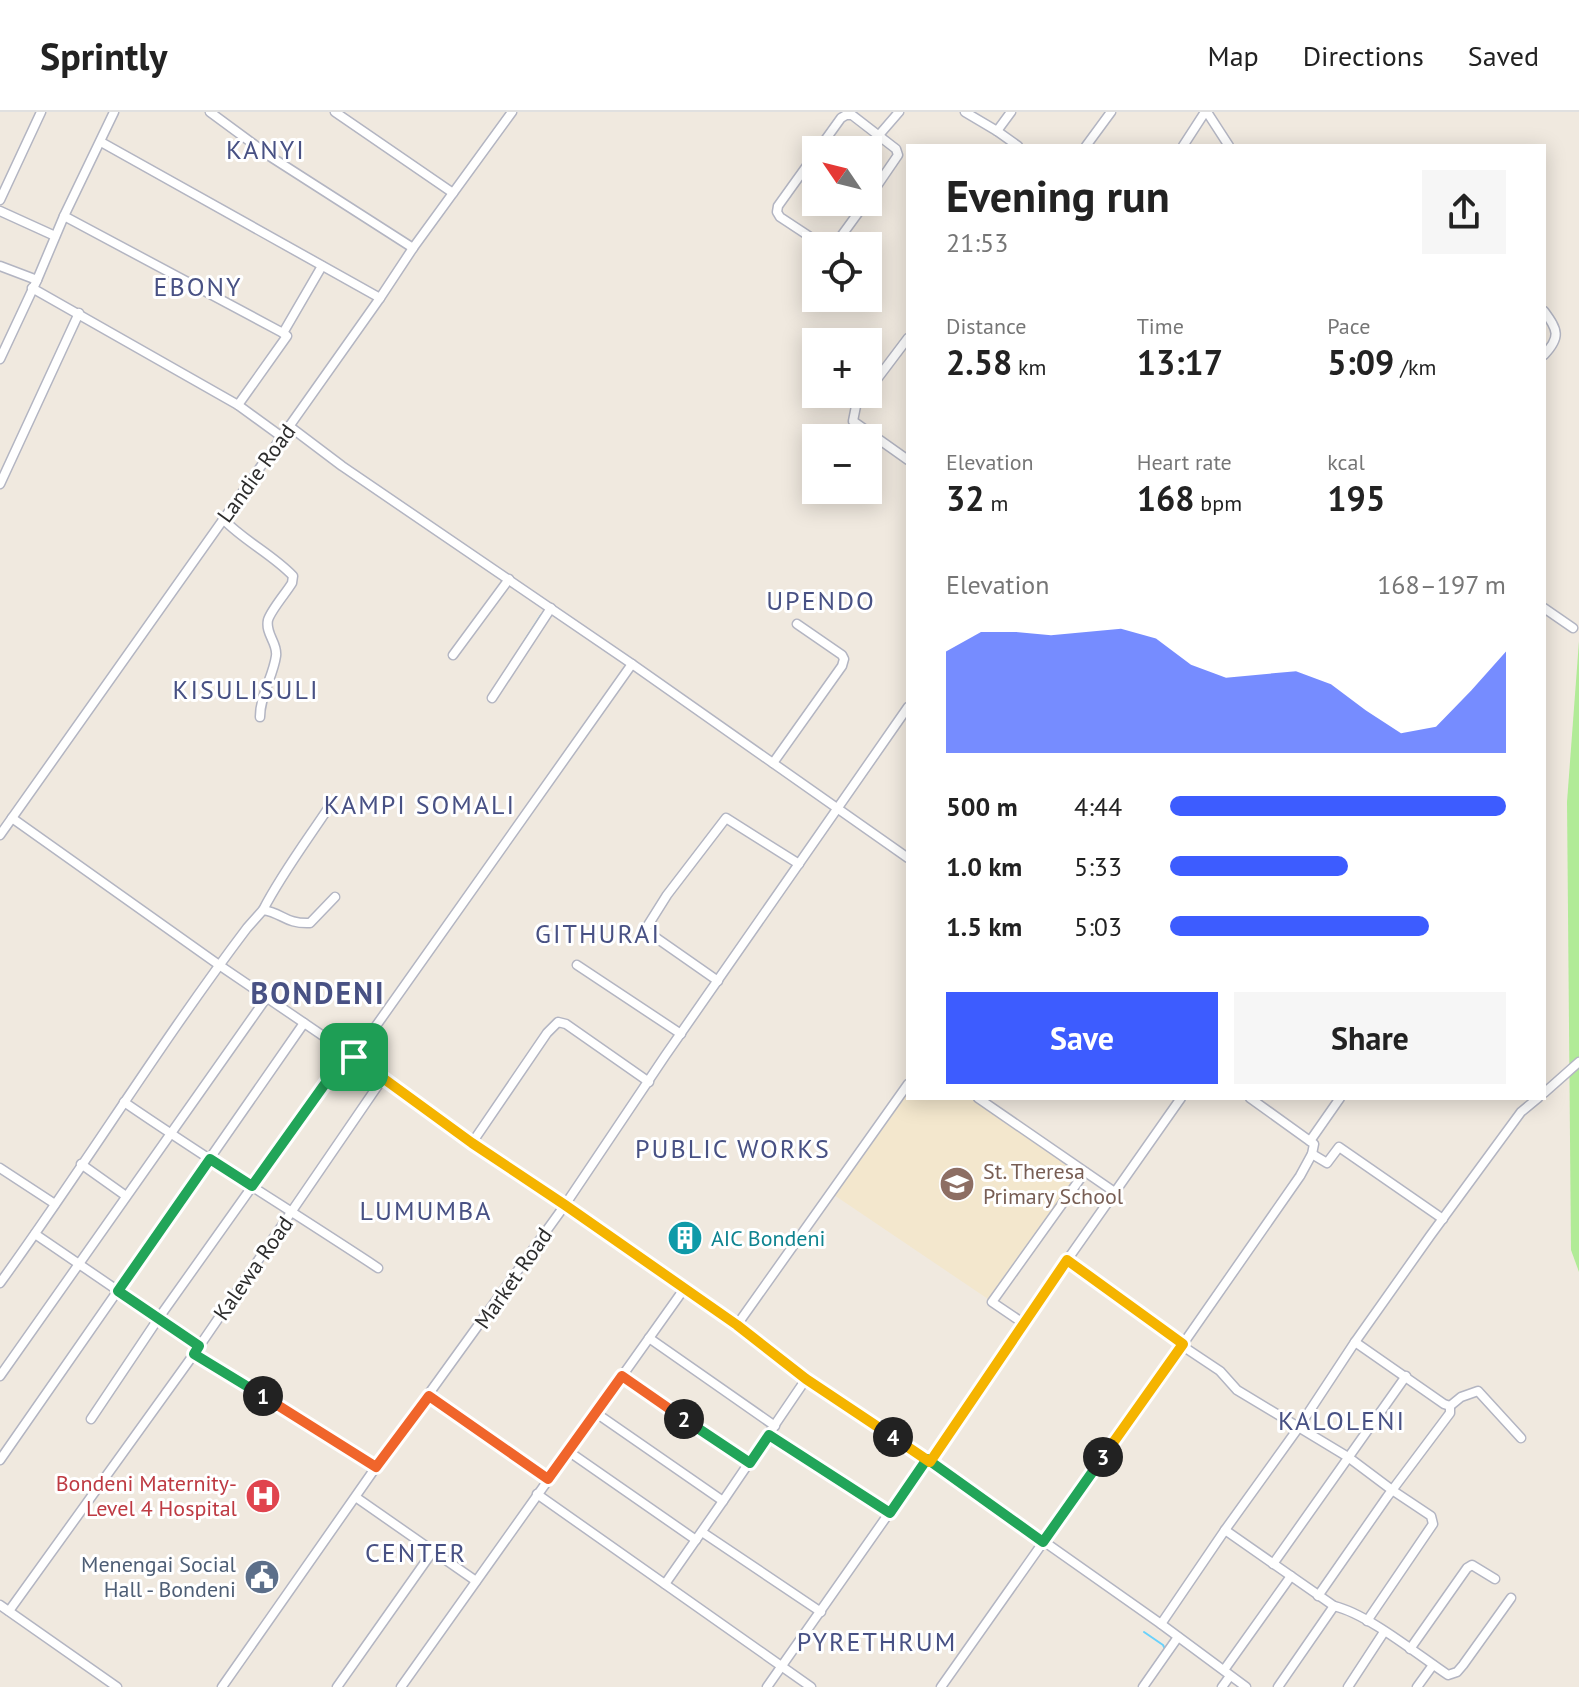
<!DOCTYPE html>
<html lang="en">
<head>
<meta charset="utf-8">
<style>
  body { margin:0; font-family:"PT Sans",sans-serif; background:#f6f6f6; color:#222; height:100vh; display:flex; flex-direction:column; font-size:30px; white-space:nowrap }
  * { box-sizing:border-box; margin:0 }
  p { font-size:26px; color:#767676 }
  .icon { flex:none; width:44px; height:44px; fill:none; stroke:currentColor; stroke-width:2; stroke-linecap:round; stroke-linejoin:round }
  .map { position:relative; flex:1; overflow:hidden }
  .drawer { position:absolute; left:906px; top:32px; width:640px; height:956px; display:flex; flex-direction:column; background:#fff; border-radius:0px; box-shadow:0 4px 20px #0003 }
  .drawer>* { flex:none }
  .needle { width:52px; rotate:305deg }
  .buttons { position:absolute; left:802px; top:24px; display:grid; gap:16px }
  .buttons a { display:grid; place-items:center; width:80px; height:80px; border-radius:0px; background:#fff; box-shadow:0 4px 20px #0003; font-size:40px }
  .pin { position:absolute; display:grid; place-items:center; width:68px; height:68px; color:#fff; margin:-34px; border-radius:16px; box-shadow:0 4px 12px #0006 }
  .km { position:absolute; width:40px; height:40px; margin:-20px; border-radius:50%; background:#222; color:#fff; font-size:22px; line-height:40px; text-align:center }
  .round { display:grid; place-items:center; flex:none; width:84px; height:84px; border-radius:0px; background:#f6f6f6 }
  .summary { display:flex; align-items:center; justify-content:space-between; height:136px; padding:0 40px }
  h1 { font-size:44px; font-weight:800; line-height:60px }
  .stats { display:grid; grid-template-columns:repeat(3,1fr); gap:12px; height:136px; padding:8px 40px }
  .stats div { display:grid; align-content:center }
  .stats b { font-size:34px; font-weight:800 }
  .stats small { font-size:22px; font-weight:400 }
  .stats p { font-size:22px }
  .chart { height:224px; padding:16px 40px }
  .chart p { display:flex; justify-content:space-between }
  .chart svg { width:100%; height:144px; margin-top:8px; fill:#3d5cff; opacity:.7 }
  .cta { display:flex; gap:16px; margin-top:auto; padding:16px 40px }
  .cta a { flex:1; height:92px; border-radius:0px; background:#3d5cff; color:#fff; font-size:32px; font-weight:800; line-height:92px; text-align:center }
  .cta a+a { background:#f6f6f6; color:#222 }
  ul { padding:0 40px; list-style:none; font-size:26px }
  li { display:grid; grid-template-columns:128px 96px 1fr; align-items:center; height:60px }
  li i { height:20px; border-radius:10px; background:#3d5cff }
  header { display:flex; align-items:center; gap:48px; box-sizing:border-box; height:112px; padding:0 40px; background:#fff; border-bottom:2px solid #e0e0e0 }
  header strong { font-size:38px }
  nav { display:flex; gap:44px; margin-inline-start:auto; font-size:28px }
  .map>svg:first-child { display:block }
  .education { fill:#f3e7cd }
  .green { fill:#b1eb97 }
  .lines { fill:none; stroke-linecap:round; stroke-linejoin:round }
  .stream { stroke:#69d1fb; stroke-width:2 }
  .minor-casing { stroke:#b3b5c2; stroke-width:11 }
  .minor { stroke:#fff; stroke-width:8 }
  .split-1-casing { stroke:#fff; stroke-width:16 }
  .split-2-casing { stroke:#fff; stroke-width:16 }
  .split-3-casing { stroke:#fff; stroke-width:16 }
  .split-4-casing { stroke:#fff; stroke-width:16 }
  .split-5-casing { stroke:#fff; stroke-width:16 }
  .split-1 { stroke:#22a559; stroke-width:10 }
  .split-2 { stroke:#f0652b; stroke-width:10 }
  .split-3 { stroke:#22a559; stroke-width:10 }
  .split-4 { stroke:#f5b400; stroke-width:10 }
  .split-5 { stroke:#f5b400; stroke-width:10 }
  .labels { text-anchor:middle; dominant-baseline:central; stroke-width:6; stroke-linejoin:round; paint-order:stroke }
  .street-label { font-size:22px; fill:#2d2d2d; stroke:#fff }
  .education-label { font-size:22px; fill:#785e54; stroke:#fff; text-anchor:start }
  .culture-label { font-size:22px; fill:#0d838f; stroke:#fff; text-anchor:start }
  .health-label { font-size:22px; fill:#be3a42; stroke:#fff; text-anchor:end }
  .service-label { font-size:22px; fill:#4e5e75; stroke:#fff; text-anchor:end }
  .quarter-label { font-size:26px; letter-spacing:2px; fill:#485184; stroke:#fff }
  .district-label { font-size:30px; font-weight:bold; letter-spacing:2px; fill:#485184; stroke:#fff }
</style>
</head>
<body>
<header>
<strong>Sprintly</strong>
<nav><a>Map</a><a>Directions</a><a>Saved</a></nav>
</header>
<div class="map">
<svg width="1579" height="1575" viewBox="0 0 1579 1575">
  <rect width="100%" height="100%" fill="#f0e9df"/>
  <polygon class="education" points="908,976 908,986 972,986 1081,1062 988,1187 834,1083"/>
  <polygon class="green" points="1579,529 1579,1160 1571,1138 1567,690"/>
  <g class="lines">
    <g class="stream">
      <polyline points="520,536 541,503"/>
      <polyline points="1144,1520 1163,1533 1165,1537"/>
    </g>
    <defs>
      <g id="minor">
        <polyline points="210,0 271,45 413,136"/>
        <polyline points="335,0 453,81"/>
        <polyline points="965,0 997,19 1018,34"/>
        <polyline points="1207,0 1229,34"/>
        <polyline points="997,19 1011,0"/>
        <polyline points="879,23 899,0"/>
        <polyline points="101,30 380,186"/>
        <polyline points="1086,34 1111,0"/>
        <polyline points="1183,34 1205,0"/>
        <polyline points="818,38 841,6 846,3 852,3 896,37 898,43 868,87"/>
        <polyline points="816,41 778,94 777,100 780,105 824,134"/>
        <polyline points="0,88 41,0"/>
        <polyline points="0,99 55,124"/>
        <polyline points="64,104 283,221 322,154"/>
        <polyline points="834,134 866,90"/>
        <polyline points="0,154 37,168"/>
        <polyline points="32,176 238,293 282,325"/>
        <path d="M1544 199C1558 218 1561 225 1544 243"/>
        <polyline points="0,247 37,168 64,104 114,0"/>
        <polyline points="868,279 908,226"/>
        <polyline points="866,282 856,294 853,309 908,348"/>
        <polyline points="238,293 287,224 283,221"/>
        <polyline points="289,314 342,354 632,552 908,746"/>
        <polyline points="0,372 79,201"/>
        <path d="M223 407C244 429 272 442 293 464L292 471C286 481 271 498 268 508 265 522 278 531 276 544 273 565 260 583 260 605"/>
        <polyline points="1544,496 1573,516"/>
        <polyline points="453,543 509,467"/>
        <polyline points="492,586 551,496"/>
        <polyline points="773,651 842,554 844,547 842,543 797,512"/>
        <polyline points="12,706 219,853 354,945 472,1031 565,1093 737,1213 806,1267 927,1347 1161,1512 1246,1575"/>
        <polyline points="0,723 380,186 413,136 512,0"/>
        <path d="M263 798C281 763 305 731 327 698"/>
        <polyline points="577,853 681,922"/>
        <polyline points="718,869 645,818 667,783 726,706 799,752"/>
        <polyline points="354,945 632,552"/>
        <polyline points="1544,981 1579,950"/>
        <polyline points="978,986 1116,1081"/>
        <path d="M124 990C207 1047 293 1100 378 1156"/>
        <polyline points="1310,1029 1340,986"/>
        <polyline points="472,1031 547,921 558,910 566,912 649,970"/>
        <polyline points="1312,1042 1327,1051 1339,1035 1443,1107"/>
        <polyline points="81,1052 126,1084"/>
        <polyline points="0,1056 55,1092"/>
        <polyline points="35,1122 199,1234"/>
        <polyline points="1067,1148 1183,1232 1187,1237 1220,1259 1237,1278 1348,1345 1392,1378 1431,1404 1433,1412 1367,1509"/>
        <path d="M0 1171C85 1054 160 931 247 816L263 798C283 801 285 812 310 811L335 785"/>
        <polyline points="1023,1211 992,1190 1085,1060"/>
        <polyline points="737,1213 908,972"/>
        <polyline points="649,1226 775,1314"/>
        <polyline points="194,1242 376,1355"/>
        <polyline points="0,1264 267,885"/>
        <polyline points="622,1264 750,1351"/>
        <polyline points="429,1284 548,1367"/>
        <polyline points="1450,1294 1461,1285 1478,1279 1521,1326"/>
        <polyline points="596,1301 723,1389"/>
        <polyline points="91,1307 158,1207 347,941"/>
        <polyline points="769,1323 890,1401"/>
        <polyline points="568,1339 696,1428"/>
        <polyline points="0,1348 304,911"/>
        <polyline points="930,1350 1023,1211 1181,986"/>
        <polyline points="537,1382 811,1575"/>
        <polyline points="357,1386 476,1469"/>
        <polyline points="1225,1418 1334,1494 1278,1575"/>
        <polyline points="702,1420 821,1500"/>
        <polyline points="1273,1452 1406,1264"/>
        <polyline points="665,1472 723,1389 806,1267"/>
        <polyline points="1318,1484 1387,1385 1450,1301 1450,1294 1444,1292 1355,1230"/>
        <polyline points="0,1493 117,1575"/>
        <path d="M1334 1494C1368 1502 1418 1543 1448 1563L1457 1560 1463 1553 1511 1486"/>
        <polyline points="9,1499 194,1242 383,966"/>
        <polyline points="1161,1512 1225,1418 1299,1315 1355,1230 1430,1124 1521,1000 1538,986"/>
        <polyline points="1410,1537 1467,1456 1472,1453 1495,1467"/>
        <polyline points="1224,1558 1291,1464"/>
        <polyline points="222,1575 376,1355 565,1093 665,944 908,595"/>
        <polyline points="337,1575 433,1439"/>
        <polyline points="401,1575 684,1177"/>
        <polyline points="767,1575 927,1347"/>
        <polyline points="941,1575 1183,1232 1300,1064 1312,1042 1314,1032 1250,986"/>
        <polyline points="1143,1575 1178,1525"/>
        <polyline points="1222,1575 1230,1564"/>
        <polyline points="1348,1575 1384,1520"/>
        <polyline points="1417,1575 1433,1553"/>
      </g>
    </defs>
    <use href="#minor" class="minor-casing"/>
    <use href="#minor" class="minor"/>
  </g>
  <g class="lines">
    <defs>
      <polyline id="split-1" points="263,1284 194,1242 199,1234 118,1179 210,1047 252,1074 347,941 354,945"/>
      <polyline id="split-2" points="263,1284 376,1355 429,1284 548,1367 622,1264 684,1307"/>
      <polyline id="split-3" points="684,1307 750,1351 769,1323 890,1401 927,1347 1043,1430 1103,1345"/>
      <polyline id="split-4" points="893,1325 930,1350 1067,1148 1183,1232 1103,1345"/>
      <polyline id="split-5" points="354,945 472,1031 565,1093 737,1213 806,1267 893,1325"/>
    </defs>
    <use href="#split-1" class="split-1-casing"/>
    <use href="#split-2" class="split-2-casing"/>
    <use href="#split-3" class="split-3-casing"/>
    <use href="#split-4" class="split-4-casing"/>
    <use href="#split-5" class="split-5-casing"/>
    <use href="#split-1" class="split-1"/>
    <use href="#split-2" class="split-2"/>
    <use href="#split-3" class="split-3"/>
    <use href="#split-4" class="split-4"/>
    <use href="#split-5" class="split-5"/>
  </g>
  <defs>
    <symbol id="school-disc" viewBox="-11 -11 22 22"><circle r="9.5" fill="#8d6e63" stroke="#fff"/><path d="M0-5L7-2L0 1L-7-2ZM-4 1L0 2.5L4 1V4Q0 6-4 4Z" fill="#fff"/></symbol>
    <symbol id="building-disc" viewBox="-11 -11 22 22"><circle r="9.5" fill="#0f9aa8" stroke="#fff"/><path d="M-4-6H4V6H1V3H-1V6H-4ZM-2.5-4.3h1.7v1.8h-1.7ZM.8-4.3h1.7v1.8H.8ZM-2.5-1h1.7V.8h-1.7ZM.8-1h1.7V.8H.8Z" fill="#fff"/></symbol>
    <symbol id="hospital-disc" viewBox="-11 -11 22 22"><circle r="9.5" fill="#e0444e" stroke="#fff"/><path d="M-5-5h3v3.5h4V-5h3V5h-3V1.5h-4V5h-3Z" fill="#fff"/></symbol>
    <symbol id="civic-disc" viewBox="-11 -11 22 22"><circle r="9.5" fill="#5c6f8a" stroke="#fff"/><path d="M-.6-6.5H3V-4.5H.6V-3L4-1V1h2V6H-6V1h2V-1L-.6-3ZM-1.2 2.5V6h2.4V2.5Z" fill="#fff"/></symbol>
  </defs>
  <g fill-rule="evenodd">
    <use href="#school-disc" x="937" y="1052" width="40" height="40"/>
    <use href="#building-disc" x="665" y="1106" width="40" height="40"/>
    <use href="#hospital-disc" x="243" y="1364" width="40" height="40"/>
    <use href="#civic-disc" x="242" y="1445" width="40" height="40"/>
  </g>
  <g class="labels">
    <g class="street-label">
      <text transform="translate(256 361) rotate(-54)">Landie Road</text>
      <text transform="translate(253 1156) rotate(-55)">Kalewa Road</text>
      <text transform="translate(513 1166) rotate(-55)">Market Road</text>
    </g>
    <g class="education-label">
      <text x="983" y="1059">St. Theresa<tspan x="983" dy="25">Primary School</tspan></text>
    </g>
    <g class="culture-label">
      <text x="711" y="1126">AIC Bondeni</text>
    </g>
    <g class="health-label">
      <text x="237" y="1371">Bondeni Maternity-<tspan x="237" dy="25">Level 4 Hospital</tspan></text>
    </g>
    <g class="service-label">
      <text x="236" y="1452">Menengai Social<tspan x="236" dy="25">Hall - Bondeni</tspan></text>
    </g>
    <g class="quarter-label">
      <text x="266" y="37">KANYI</text>
      <text x="198" y="174">EBONY</text>
      <text x="821" y="488">UPENDO</text>
      <text x="246" y="577">KISULISULI</text>
      <text x="420" y="692">KAMPI SOMALI</text>
      <text x="598" y="821">GITHURAI</text>
      <text x="733" y="1036">PUBLIC WORKS</text>
      <text x="426" y="1098">LUMUMBA</text>
      <text x="1342" y="1308">KALOLENI</text>
      <text x="416" y="1440">CENTER</text>
      <text x="877" y="1529">PYRETHRUM</text>
    </g>
    <g class="district-label">
      <text x="318" y="880">BONDENI</text>
    </g>
  </g>
</svg>
<div class="buttons">
<a><svg class="needle" viewBox="-14 -14 28 28"><path d="M0-13l5 13h-10z" fill="#e53935"/><path d="M0 13l5-13h-10z" fill="#767676"/></svg></a>
<a><svg class="icon" aria-label="locate" viewBox="0 0 24 24"><circle cx="12" cy="12" r="6"/><path d="M12 2v4M12 18v4M2 12h4M18 12h4"/></svg></a>
<a>+</a>
<a>−</a>
</div>
<div class="pin" style="left:354px;top:945px;background:#1e9e55"><svg class="icon" aria-label="arrive" viewBox="0 0 24 24"><path d="M6 21V4h12l-3 4 3 4H6"/></svg></div>
<b class="km" style="left:263px;top:1284px">1</b>
<b class="km" style="left:684px;top:1307px">2</b>
<b class="km" style="left:1103px;top:1345px">3</b>
<b class="km" style="left:893px;top:1325px">4</b>
<section class="drawer">
<div class="summary"><div><h1>Evening run</h1><p>21:53</p></div><a class="round"><svg class="icon" aria-label="share" viewBox="0 0 24 24"><path d="M12 15V3M7 8l5-5 5 5M5 13v7h14v-7"/></svg></a></div>
<div class="stats">
<div><p>Distance</p><b>2.58<small> km</small></b></div>
<div><p>Time</p><b>13:17</b></div>
<div><p>Pace</p><b>5:09<small> /km</small></b></div>
</div>
<div class="stats">
<div><p>Elevation</p><b>32<small> m</small></b></div>
<div><p>Heart rate</p><b>168<small> bpm</small></b></div>
<div><p>kcal</p><b>195</b></div>
</div>
<div class="chart"><p><span>Elevation</span>168–197 m</p>
<svg viewBox="0 0 160 44" preserveAspectRatio="none"><path d="M0 44V13L10 7L20 7L30 8L40 7L50 6L60 9L70 17L80 21L90 20L100 19L110 23L120 31L130 38L140 36L150 25L160 13V44z"/></svg>
</div>
<ul>
<li><b>500 m</b>4:44<i style="width:100%"></i></li>
<li><b>1.0 km</b>5:33<i style="width:53%"></i></li>
<li><b>1.5 km</b>5:03<i style="width:77%"></i></li>
</ul>
<div class="cta"><a>Save</a><a>Share</a></div>
</section>
</div>
</body>
</html>
